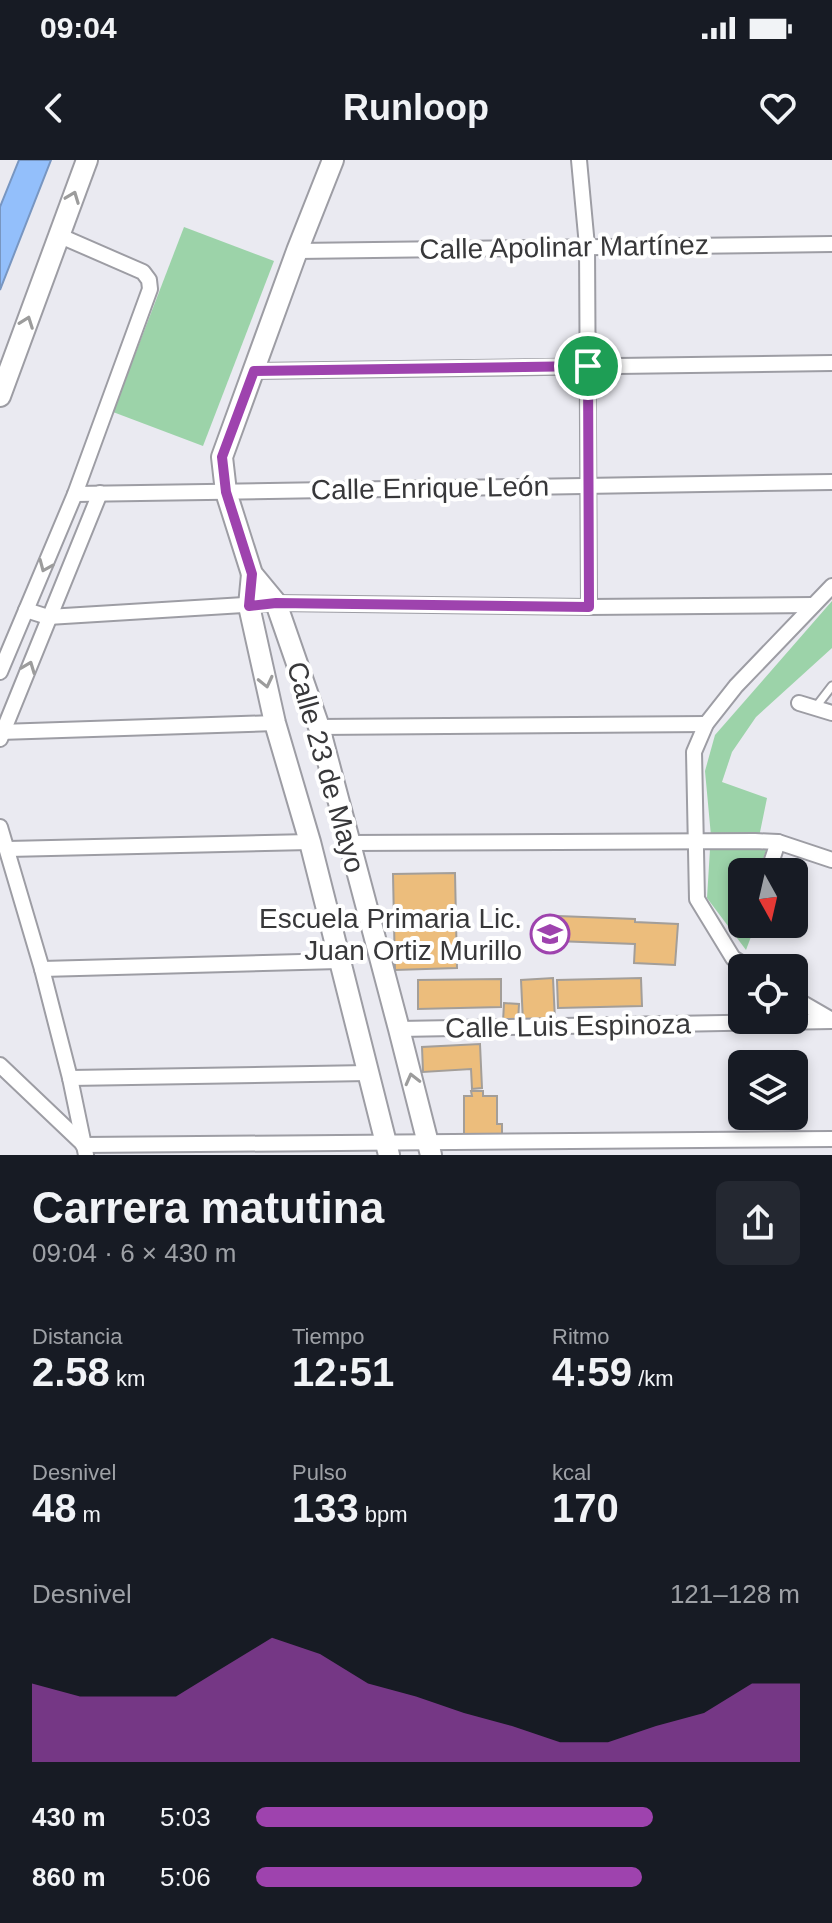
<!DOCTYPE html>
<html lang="es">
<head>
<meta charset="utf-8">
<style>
  body { margin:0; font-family:Helvetica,sans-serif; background:#242831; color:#f1f3f6; height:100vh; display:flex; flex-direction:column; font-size:30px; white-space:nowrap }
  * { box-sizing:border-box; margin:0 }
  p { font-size:26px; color:#9ea1a6 }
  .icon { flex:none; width:44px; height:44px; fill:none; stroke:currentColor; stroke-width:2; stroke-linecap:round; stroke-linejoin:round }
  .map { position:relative; height:995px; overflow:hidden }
  .panel { display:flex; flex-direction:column; background:#171b24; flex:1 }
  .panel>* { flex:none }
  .needle { width:52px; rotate:172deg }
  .controls { position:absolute; left:728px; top:698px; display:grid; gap:16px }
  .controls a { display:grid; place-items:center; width:80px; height:80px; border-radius:12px; background:#171b24; box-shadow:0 4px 12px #0003; font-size:40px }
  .pin { position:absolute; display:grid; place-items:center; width:68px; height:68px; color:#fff; margin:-34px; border:4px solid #fff; border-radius:50%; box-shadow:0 2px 8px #0007 }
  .round { display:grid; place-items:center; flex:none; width:84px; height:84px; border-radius:12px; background:#242831 }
  .overview { display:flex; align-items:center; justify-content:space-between; height:136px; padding:0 32px }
  h1 { font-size:44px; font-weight:800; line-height:60px }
  .stats { display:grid; grid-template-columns:repeat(3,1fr); gap:12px; height:136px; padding:8px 32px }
  .stats div { display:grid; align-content:center }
  .stats b { font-size:40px; font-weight:800 }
  .stats small { font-size:22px; font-weight:400 }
  .stats p { font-size:22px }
  .chart { height:224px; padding:16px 32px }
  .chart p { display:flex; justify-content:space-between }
  .chart svg { width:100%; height:144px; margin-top:8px; fill:#9e43ae; opacity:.7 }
  ul { padding:0 32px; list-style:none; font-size:26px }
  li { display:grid; grid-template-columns:128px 96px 1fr; align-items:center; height:60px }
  li i { height:20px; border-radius:10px; background:#9e43ae }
  .status { display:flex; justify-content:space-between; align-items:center; height:56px; padding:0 40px; background:#171b24; direction:ltr }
  .status svg { height:22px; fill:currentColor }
  header { display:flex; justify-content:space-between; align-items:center; height:104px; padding:0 32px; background:#171b24; font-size:36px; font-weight:800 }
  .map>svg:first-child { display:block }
  .green { fill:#9cd3a9 }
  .water { fill:#93bffb; stroke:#7896c1; stroke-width:2 }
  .building { fill:#ecbd7c; stroke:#a39e99; stroke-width:2 }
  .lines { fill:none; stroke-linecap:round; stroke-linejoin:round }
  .lane-casing { stroke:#9d9da4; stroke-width:11 }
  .street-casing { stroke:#9d9da4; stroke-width:18 }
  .secondary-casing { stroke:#9d9da4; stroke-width:24 }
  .lane { stroke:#fff; stroke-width:7 }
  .street { stroke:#fff; stroke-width:14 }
  .secondary { stroke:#fff; stroke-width:20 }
  .oneway { stroke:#9c9c9c }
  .route-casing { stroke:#fff; stroke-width:16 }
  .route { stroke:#9e43ae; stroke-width:10 }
  .labels { text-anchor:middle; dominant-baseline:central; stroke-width:8; stroke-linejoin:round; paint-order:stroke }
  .street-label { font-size:28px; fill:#38383a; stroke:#fff }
  .poi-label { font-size:28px; fill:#38383a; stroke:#fff; text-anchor:end }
</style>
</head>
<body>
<div class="status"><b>09:04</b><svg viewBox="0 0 49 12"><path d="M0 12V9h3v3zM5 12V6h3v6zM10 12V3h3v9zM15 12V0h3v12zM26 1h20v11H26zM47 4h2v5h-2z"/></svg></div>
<header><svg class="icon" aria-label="back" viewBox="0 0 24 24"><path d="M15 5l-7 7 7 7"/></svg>Runloop<svg class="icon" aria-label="heart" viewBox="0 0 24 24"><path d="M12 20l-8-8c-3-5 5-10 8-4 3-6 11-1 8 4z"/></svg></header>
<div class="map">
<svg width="832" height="995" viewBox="0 0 832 995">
  <rect width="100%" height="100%" fill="#eaeaf1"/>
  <g class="green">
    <polygon points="184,67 274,101 203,286 113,252"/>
    <polygon points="832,441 832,488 756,557 732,592 722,622 767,638 759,677 711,676 705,611 715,575"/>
    <polygon points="710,689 766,690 759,712 742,712 742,764 755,766 746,790 707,738"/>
  </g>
  <polygon class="water" points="19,0 51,0 0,130 0,47"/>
  <g class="building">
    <polygon points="455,713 457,808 395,810 393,714"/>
    <polygon points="558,756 635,759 635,762 678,764 675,805 634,803 635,784 556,781"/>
    <polygon points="553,818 555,860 523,862 521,820"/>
    <polygon points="641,818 642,846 558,848 557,820"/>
    <polygon points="501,819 501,847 418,849 418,820"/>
    <polygon points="504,843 519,844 518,862 503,862"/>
    <polygon points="480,884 482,928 472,929 471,909 423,912 422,887"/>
    <polygon points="471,931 483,931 483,936 497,936 497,964 502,964 502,978 464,978 464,936 472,936"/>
  </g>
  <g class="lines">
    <defs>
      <polyline id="lane" points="815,548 832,526"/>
      <g id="street">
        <polyline points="579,0 587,86 589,447"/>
        <polyline points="297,91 832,84"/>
        <polyline points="254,211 832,203"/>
        <polyline points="75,334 832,322"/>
        <polyline points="26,450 48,457 276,443 589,447 813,445"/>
        <polyline points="0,512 75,334 150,129 149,120 143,112 58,75"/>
        <polyline points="799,543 832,553"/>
        <polyline points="319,567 706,564"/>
        <polyline points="0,572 275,563"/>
        <polyline points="0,579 100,333"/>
        <polyline points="0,667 42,809 70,918 86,995"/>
        <polyline points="350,683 755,681 778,682 832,700"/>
        <polyline points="8,689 310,682"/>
        <polyline points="768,712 778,682"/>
        <polyline points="749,808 733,798 697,739 694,592 706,564 736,526 832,426"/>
        <polyline points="42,809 339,801"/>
        <polyline points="794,838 832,860"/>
        <polyline points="399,869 832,861"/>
        <polyline points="0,905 83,984"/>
        <polyline points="70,918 368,913"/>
        <polyline points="83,985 832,979"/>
      </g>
      <g id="secondary">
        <polyline points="333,0 297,91 222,297 226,332 252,414 276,443 319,567 399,869 431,995"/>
        <polyline points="0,236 87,0"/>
        <polyline points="252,414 249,446 275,563 310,682 389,995"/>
      </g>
    </defs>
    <use href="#lane" class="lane-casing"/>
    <use href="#street" class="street-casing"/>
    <use href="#secondary" class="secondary-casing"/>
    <use href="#lane" class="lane"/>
    <use href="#street" class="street"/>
    <use href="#secondary" class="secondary"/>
  </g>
  <defs><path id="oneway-chevron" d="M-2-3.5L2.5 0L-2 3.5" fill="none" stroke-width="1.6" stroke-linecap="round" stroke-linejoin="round" transform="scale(2)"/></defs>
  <g class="oneway">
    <use href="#oneway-chevron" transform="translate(73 37) rotate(-69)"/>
    <use href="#oneway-chevron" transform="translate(27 162) rotate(-70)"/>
    <use href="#oneway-chevron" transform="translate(45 406) rotate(113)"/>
    <use href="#oneway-chevron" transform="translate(29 507) rotate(-69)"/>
    <use href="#oneway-chevron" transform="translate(266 522) rotate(77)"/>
    <use href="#oneway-chevron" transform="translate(412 919) rotate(-104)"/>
  </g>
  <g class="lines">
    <defs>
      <polygon id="route" points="588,206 589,447 276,443 249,446 252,414 226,332 222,297 254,211"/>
    </defs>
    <use href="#route" class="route-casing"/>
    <use href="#route" class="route"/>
  </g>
  <defs>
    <symbol id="school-ring" viewBox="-11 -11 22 22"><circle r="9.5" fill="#fff" stroke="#9e43ae" stroke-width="1.5"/><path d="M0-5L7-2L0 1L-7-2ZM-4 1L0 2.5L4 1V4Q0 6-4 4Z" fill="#9e43ae"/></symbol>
  </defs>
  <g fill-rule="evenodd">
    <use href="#school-ring" x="528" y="752" width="44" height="44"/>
  </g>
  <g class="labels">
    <g class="street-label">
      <text transform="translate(564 87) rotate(-1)">Calle Apolinar Martínez</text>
      <text transform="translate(430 328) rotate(-1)">Calle Enrique León</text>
      <text transform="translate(326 607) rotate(74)">Calle 23 de Mayo</text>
      <text transform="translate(568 866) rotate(-1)">Calle Luis Espinoza</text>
    </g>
    <g class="poi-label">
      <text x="522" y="758">Escuela Primaria Lic.<tspan x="522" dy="32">Juan Ortiz Murillo</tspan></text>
    </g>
  </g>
</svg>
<div class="controls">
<a><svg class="needle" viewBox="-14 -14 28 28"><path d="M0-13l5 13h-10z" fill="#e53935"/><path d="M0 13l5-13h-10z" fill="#9ea1a6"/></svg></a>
<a><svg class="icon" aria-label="locate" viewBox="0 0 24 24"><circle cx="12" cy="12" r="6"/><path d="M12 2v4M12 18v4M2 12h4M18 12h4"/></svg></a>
<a><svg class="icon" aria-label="layers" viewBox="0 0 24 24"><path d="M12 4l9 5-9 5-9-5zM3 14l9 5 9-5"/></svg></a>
</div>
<div class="pin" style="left:588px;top:206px;background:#1e9e55"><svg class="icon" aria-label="arrive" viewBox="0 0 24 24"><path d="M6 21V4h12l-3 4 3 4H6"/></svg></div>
</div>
<section class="panel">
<div class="overview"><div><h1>Carrera matutina</h1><p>09:04 · 6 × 430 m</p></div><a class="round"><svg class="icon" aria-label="share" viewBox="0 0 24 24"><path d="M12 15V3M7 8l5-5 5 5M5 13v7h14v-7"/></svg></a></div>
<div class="stats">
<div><p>Distancia</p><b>2.58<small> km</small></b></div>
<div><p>Tiempo</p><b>12:51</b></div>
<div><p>Ritmo</p><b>4:59<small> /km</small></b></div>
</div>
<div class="stats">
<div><p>Desnivel</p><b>48<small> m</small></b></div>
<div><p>Pulso</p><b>133<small> bpm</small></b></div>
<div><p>kcal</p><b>170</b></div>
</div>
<div class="chart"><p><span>Desnivel</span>121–128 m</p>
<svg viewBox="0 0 160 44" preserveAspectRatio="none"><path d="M0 44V20L10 24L20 24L30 24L40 15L50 6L60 11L70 20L80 24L90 29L100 33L110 38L120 38L130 33L140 29L150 20L160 20V44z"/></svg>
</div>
<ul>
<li><b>430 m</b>5:03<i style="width:73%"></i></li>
<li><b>860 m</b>5:06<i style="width:71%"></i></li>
</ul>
</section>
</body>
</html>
